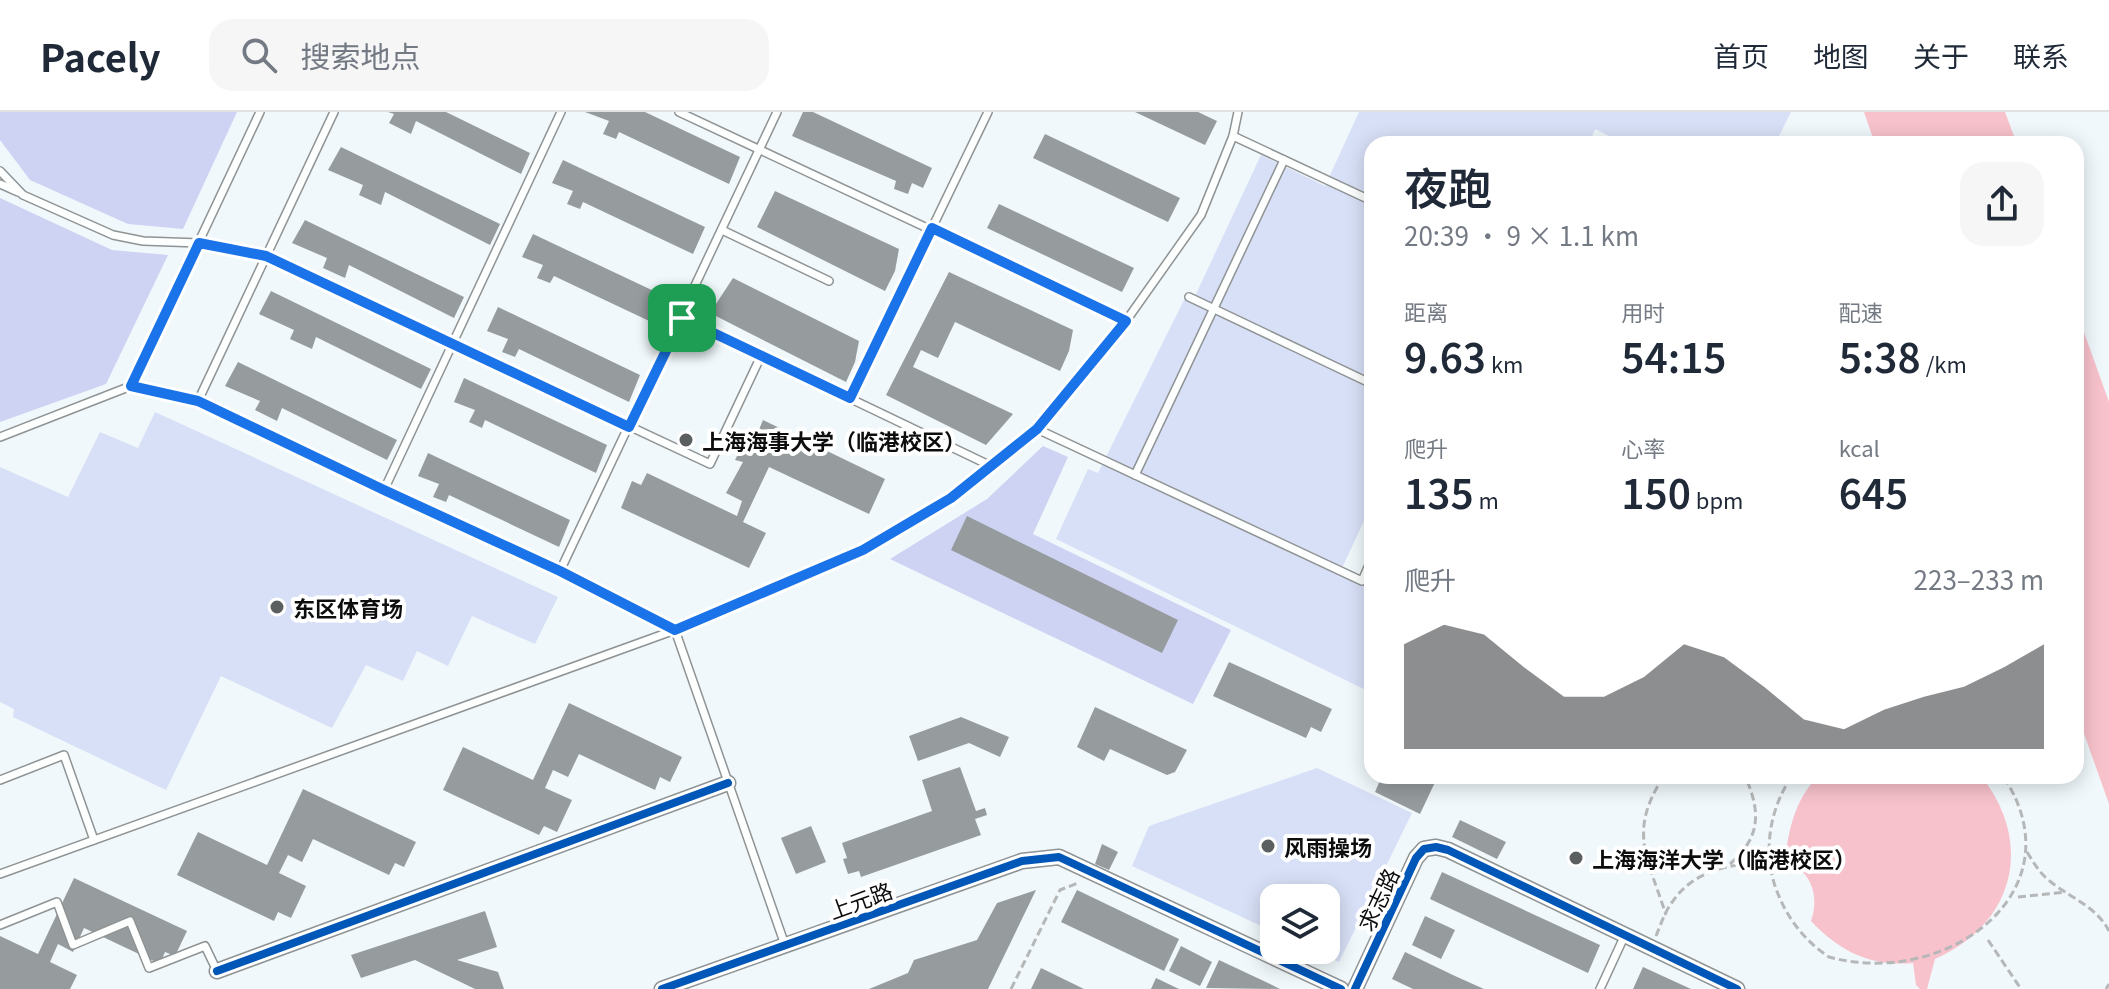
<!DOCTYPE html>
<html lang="zh">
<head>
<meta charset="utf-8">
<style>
  body { margin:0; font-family:Georgia,"Noto Sans SC",serif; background:#f6f6f7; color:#1f2937; height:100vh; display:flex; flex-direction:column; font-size:30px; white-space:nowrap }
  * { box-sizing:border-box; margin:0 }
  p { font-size:26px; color:#747a83 }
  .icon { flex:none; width:44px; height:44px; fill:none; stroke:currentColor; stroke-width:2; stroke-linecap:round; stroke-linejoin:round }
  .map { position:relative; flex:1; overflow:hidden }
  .details { position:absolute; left:1364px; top:24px; width:720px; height:648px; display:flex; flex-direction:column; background:#fff; border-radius:24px; box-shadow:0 4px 20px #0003 }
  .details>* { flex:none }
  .fabs { position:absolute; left:1260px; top:772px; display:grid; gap:16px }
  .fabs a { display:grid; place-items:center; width:80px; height:80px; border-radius:16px; background:#fff; box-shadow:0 4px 20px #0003; font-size:40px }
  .pin { position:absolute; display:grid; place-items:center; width:68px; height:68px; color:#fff; margin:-34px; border-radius:16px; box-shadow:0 4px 12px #0006 }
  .round { display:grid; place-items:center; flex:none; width:84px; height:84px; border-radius:24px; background:#f6f6f7 }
  .headline { display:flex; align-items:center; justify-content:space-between; height:136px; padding:0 40px }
  h1 { font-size:44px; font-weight:600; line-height:60px }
  .figures { display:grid; grid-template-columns:repeat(3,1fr); gap:12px; height:136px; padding:8px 40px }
  .figures div { display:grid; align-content:center }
  .figures b { font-size:40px; font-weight:600 }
  .figures small { font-size:22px; font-weight:400 }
  .figures p { font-size:22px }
  .chart { height:224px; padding:16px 40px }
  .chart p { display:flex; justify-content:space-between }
  .chart svg { width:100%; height:144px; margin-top:8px; fill:#5c5f60; opacity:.7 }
  header { display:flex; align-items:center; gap:48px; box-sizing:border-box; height:112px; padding:0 40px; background:#fff; border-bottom:2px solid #e0e1e3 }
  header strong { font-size:38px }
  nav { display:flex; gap:44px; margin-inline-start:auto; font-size:28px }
  .search { width:560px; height:72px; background:#f6f6f7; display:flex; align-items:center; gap:20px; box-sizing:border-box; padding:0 28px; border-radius:24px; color:#747a83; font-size:30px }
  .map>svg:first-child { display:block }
  .green { fill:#ced3f3 }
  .pitch { fill:#d8e0f7 }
  .water { fill:#f8c2cc }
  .building { fill:#969c9e }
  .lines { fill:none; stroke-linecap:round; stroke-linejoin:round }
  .lane-casing { stroke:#8f9394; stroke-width:10 }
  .street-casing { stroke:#8f9394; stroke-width:17 }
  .path { stroke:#b6b7b8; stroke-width:3; stroke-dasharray:8 4; stroke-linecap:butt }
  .lane { stroke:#fdfefe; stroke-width:7 }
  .street { stroke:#fdfefe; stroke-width:14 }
  .cycleway-casing { stroke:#fff; stroke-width:13 }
  .cycleway { stroke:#0057b8; stroke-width:8 }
  .route-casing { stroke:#fff; stroke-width:16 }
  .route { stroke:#1a73e8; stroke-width:10 }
  .poi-dot { fill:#5c5f60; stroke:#fff; stroke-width:3 }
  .labels { text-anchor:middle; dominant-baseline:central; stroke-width:8; stroke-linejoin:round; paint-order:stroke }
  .poi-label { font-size:22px; font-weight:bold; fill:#0d0d0d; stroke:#fff; text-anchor:start }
  .street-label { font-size:22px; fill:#0d0d0d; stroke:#fff }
</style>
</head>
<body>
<header>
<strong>Pacely</strong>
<div class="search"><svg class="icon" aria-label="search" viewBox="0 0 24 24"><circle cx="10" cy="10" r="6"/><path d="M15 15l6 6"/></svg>搜索地点</div>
<nav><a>首页</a><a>地图</a><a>关于</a><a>联系</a></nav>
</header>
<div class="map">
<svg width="2109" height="877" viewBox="0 0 2109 877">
  <rect width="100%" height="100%" fill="#f0f8fb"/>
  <g class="green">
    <polygon points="0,0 237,0 183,117 128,112 30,68 0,28"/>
    <polygon points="0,86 112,138 168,143 106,272 0,310"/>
    <polygon points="1043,334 1068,345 1033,422 1231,518 1193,592 890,447 987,387"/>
  </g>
  <g class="pitch">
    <polygon points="1359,0 1791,0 1775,32 1618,32 1619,29 1595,17 1589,32 1372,32 1372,392 1341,458 1372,474 1372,581 1056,427 1088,357 1098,361 1184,188 1196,182 1261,43 1325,74"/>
    <polygon points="155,300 558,485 535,532 472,504 448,554 417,539 403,569 366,553 332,616 221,564 166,678 13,605 14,597 0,590 0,355 68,385 100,320 138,336"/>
    <polygon points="1317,656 1412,701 1339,850 1313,838 1326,838 1326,786 1274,786 1274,820 1132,754 1149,714"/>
  </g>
  <g class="water">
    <polygon points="1864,0 2005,0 2017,32 1875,32"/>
    <polygon points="2076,198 2109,290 2109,692 2076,599"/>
    <path d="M1818 664H1981C2035 731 2014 813 1935 847L1927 877H1920L1916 873 1913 851C1871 855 1839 839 1811 809 1820 783 1811 759 1785 748 1789 716 1795 688 1818 664Z"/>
  </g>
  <g class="building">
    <polygon points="388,0 446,0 530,41 521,62 416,9 411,22 389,11 394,2"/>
    <polygon points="585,0 645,0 740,45 729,72 619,20 616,27 603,22 609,9"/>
    <polygon points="803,0 813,0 932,56 923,76 912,71 908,82 894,77 896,69 792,24"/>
    <polygon points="1135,0 1198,0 1217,9 1205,33"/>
    <polygon points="1045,22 1180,86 1168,110 1033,46"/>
    <polygon points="341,35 500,112 490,133 385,80 381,93 359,83 363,73 328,58"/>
    <polygon points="563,48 705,115 693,142 583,90 580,97 567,92 573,79 552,71"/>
    <polygon points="775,79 899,137 895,159 885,179 757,115"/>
    <polygon points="999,92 1134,156 1122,180 987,116"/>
    <polygon points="305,108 464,185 454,206 349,153 345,166 323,156 327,146 292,131"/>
    <polygon points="533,122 675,189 664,216 554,164 550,171 537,166 543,153 522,145"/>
    <polygon points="949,160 1073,218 1069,239 1060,259 955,210 938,246 921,238 913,255 1013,302 986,333 886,283"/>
    <polygon points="733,166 859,229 855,250 846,270 710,201"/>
    <polygon points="271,179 431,257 421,277 316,225 312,237 290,227 294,218 259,202"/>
    <polygon points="498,195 640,263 629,290 519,237 515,245 502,240 508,227 487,219"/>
    <polygon points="238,250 397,328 387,348 282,296 277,309 255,298 260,289 225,274"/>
    <polygon points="464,266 607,333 596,361 485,308 482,316 469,310 475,298 454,290"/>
    <polygon points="763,308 885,367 869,402 769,355 743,410 766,421 749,456 621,396 632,369 641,373 647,361 737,404 742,389 726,381 743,350 735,348 751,317 758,320"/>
    <polygon points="428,341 570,408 559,435 449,383 446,390 433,385 439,372 418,364"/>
    <polygon points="967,404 1178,508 1162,541 951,438"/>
    <polygon points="1229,550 1332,597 1321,620 1311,615 1306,626 1213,584"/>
    <polygon points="569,591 682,645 670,670 660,665 655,678 579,642 568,665 553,658 545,676 572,688 557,720 544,714 539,723 443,678 463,635 533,668"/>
    <polygon points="1095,595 1187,638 1175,660 1167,663 1110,637 1104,649 1077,635"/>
    <polygon points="961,605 1009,625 1000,645 969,631 918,649 909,624"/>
    <polygon points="960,655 976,699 985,696 987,703 975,707 981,723 861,765 859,759 848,762 843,747 847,746 842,731 932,699 922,668"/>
    <polygon points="1382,664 1438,664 1420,702 1375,680"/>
    <polygon points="303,677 416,730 404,755 395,751 389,763 313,727 302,750 288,743 279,761 306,774 291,806 278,800 274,809 177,763 198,720 267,753"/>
    <polygon points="1460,708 1506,730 1497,747 1452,725"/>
    <polygon points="811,714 826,750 796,762 781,726"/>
    <polygon points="1102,732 1118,740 1109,758 1095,752"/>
    <polygon points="1442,760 1600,833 1588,861 1430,787"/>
    <polygon points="74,766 187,819 175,844 165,840 160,852 84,816 73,840 58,832 50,850 77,863 70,877 0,877 0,824 38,842"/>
    <polygon points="1036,778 988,877 869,877 908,861 914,848 977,828 997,791"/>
    <polygon points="1077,778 1179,827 1164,859 1061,810"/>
    <polygon points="485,799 497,835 457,848 498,860 504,877 475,877 415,848 361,866 351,843"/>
    <polygon points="1425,804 1455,818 1441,847 1412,833"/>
    <polygon points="1181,834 1212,850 1200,874 1169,859"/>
    <polygon points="1405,840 1455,864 1484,877 1413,877 1392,867"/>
    <polygon points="1219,848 1268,871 1280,877 1206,876"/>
    <polygon points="1643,855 1691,877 1633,877"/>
    <polygon points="1041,856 1084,877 1031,877"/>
    <polygon points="1156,866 1179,877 1151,877"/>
  </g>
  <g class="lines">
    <defs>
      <g id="lane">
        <polyline points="679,0 1126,209"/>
        <polyline points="1233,24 1372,89"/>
        <polyline points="0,59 23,83 113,123 143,129 199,131 266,144 710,352 761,244"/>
        <polyline points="0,72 18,80"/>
        <polyline points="722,118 829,169"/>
        <polyline points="1189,185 1372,272"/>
        <polyline points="682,206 991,354"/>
        <polyline points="131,274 260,0"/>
        <polyline points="850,286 988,0"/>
        <polyline points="198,289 334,0"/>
        <polyline points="1037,317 1362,469 1372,446"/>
        <polyline points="0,325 131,274 198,289 384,378 560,459 675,518 863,438 951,386 1037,317 1126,209 1201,103 1233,24 1238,0"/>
        <polyline points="1135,363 1284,48"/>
        <polyline points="384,378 561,0"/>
        <polyline points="560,459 777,0"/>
        <polyline points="0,668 64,643 94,728"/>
        <polyline points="0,762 675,518 785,833"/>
        <polyline points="0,813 57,790 73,833 130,809 149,856 205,834 217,859"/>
        <polyline points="1600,877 1624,825"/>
      </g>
      <g id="street">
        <polyline points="217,859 728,671"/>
        <polyline points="662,877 1022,749 1059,745 1341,877"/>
        <polyline points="1355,877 1416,746 1424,737 1436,735 1448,738 1737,877"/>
      </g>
    </defs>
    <use href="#lane" class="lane-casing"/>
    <use href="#street" class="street-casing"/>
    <g class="path">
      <path d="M1664 664C1627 720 1648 746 1666 803"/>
      <path d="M1792 664C1770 696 1763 737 1775 774 1785 803 1803 828 1829 845 1947 877 2080 779 2003 664"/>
      <path d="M2027 740C2034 751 2040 762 2051 770 2072 787 2096 794 2109 819"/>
      <path d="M1730 752C1761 725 1761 700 1745 664"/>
      <polyline points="2018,785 2066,780"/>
      <path d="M1656 824C1661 812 1665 799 1673 789 1695 757 1734 751 1770 751"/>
      <polyline points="1988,828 2021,877"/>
      <polyline points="1011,877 1060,778 1078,771"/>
      <polyline points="2106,877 2109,872"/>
    </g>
    <use href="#lane" class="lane"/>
    <use href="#street" class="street"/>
    <defs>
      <g id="cycleway">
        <polyline points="217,859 728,671"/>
        <polyline points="662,877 1022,749 1059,745 1341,877"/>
        <polyline points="1355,877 1416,746 1424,737 1436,735 1448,738 1737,877"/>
      </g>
    </defs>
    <use href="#cycleway" class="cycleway-casing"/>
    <use href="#cycleway" class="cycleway"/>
  </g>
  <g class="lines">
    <defs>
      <polygon id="route" points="932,116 1126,209 1037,317 951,386 863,438 675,518 560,459 384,378 198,289 131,274 199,131 266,144 629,315 682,206 850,286"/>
    </defs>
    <use href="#route" class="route-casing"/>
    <use href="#route" class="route"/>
  </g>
  <g class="poi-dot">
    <circle cx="686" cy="328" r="8"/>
    <circle cx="277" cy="495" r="8"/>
    <circle cx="1268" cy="734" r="8"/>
    <circle cx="1576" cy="746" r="8"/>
  </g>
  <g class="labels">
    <g class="poi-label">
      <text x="702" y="328">上海海事大学（临港校区）</text>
      <text x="293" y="495">东区体育场</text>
      <text x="1284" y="734">风雨操场</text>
      <text x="1592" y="746">上海海洋大学（临港校区）</text>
    </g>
    <g class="street-label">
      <text transform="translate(860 787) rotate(-20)">上元路</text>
      <text transform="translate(1377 787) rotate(-65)">求志路</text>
    </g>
  </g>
</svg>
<div class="fabs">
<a><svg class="icon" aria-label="layers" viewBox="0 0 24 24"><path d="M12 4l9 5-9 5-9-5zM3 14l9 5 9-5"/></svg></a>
</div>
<div class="pin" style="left:682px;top:206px;background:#1e9e55"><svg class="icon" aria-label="arrive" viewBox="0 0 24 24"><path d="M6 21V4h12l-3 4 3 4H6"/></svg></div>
<section class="details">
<div class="headline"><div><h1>夜跑</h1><p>20:39 · 9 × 1.1 km</p></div><a class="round"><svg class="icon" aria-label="share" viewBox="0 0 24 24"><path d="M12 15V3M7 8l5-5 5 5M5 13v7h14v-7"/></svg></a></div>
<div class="figures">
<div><p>距离</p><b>9.63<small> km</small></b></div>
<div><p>用时</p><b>54:15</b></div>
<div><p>配速</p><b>5:38<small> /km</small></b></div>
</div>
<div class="figures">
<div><p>爬升</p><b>135<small> m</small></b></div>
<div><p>心率</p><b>150<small> bpm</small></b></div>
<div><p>kcal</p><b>645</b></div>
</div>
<div class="chart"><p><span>爬升</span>223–233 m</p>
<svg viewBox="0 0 160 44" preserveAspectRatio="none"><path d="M0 44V12L10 6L20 9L30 19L40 28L50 28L60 22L70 12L80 16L90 25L100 35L110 38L120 32L130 28L140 25L150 19L160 12V44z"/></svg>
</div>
</section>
</div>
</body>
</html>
